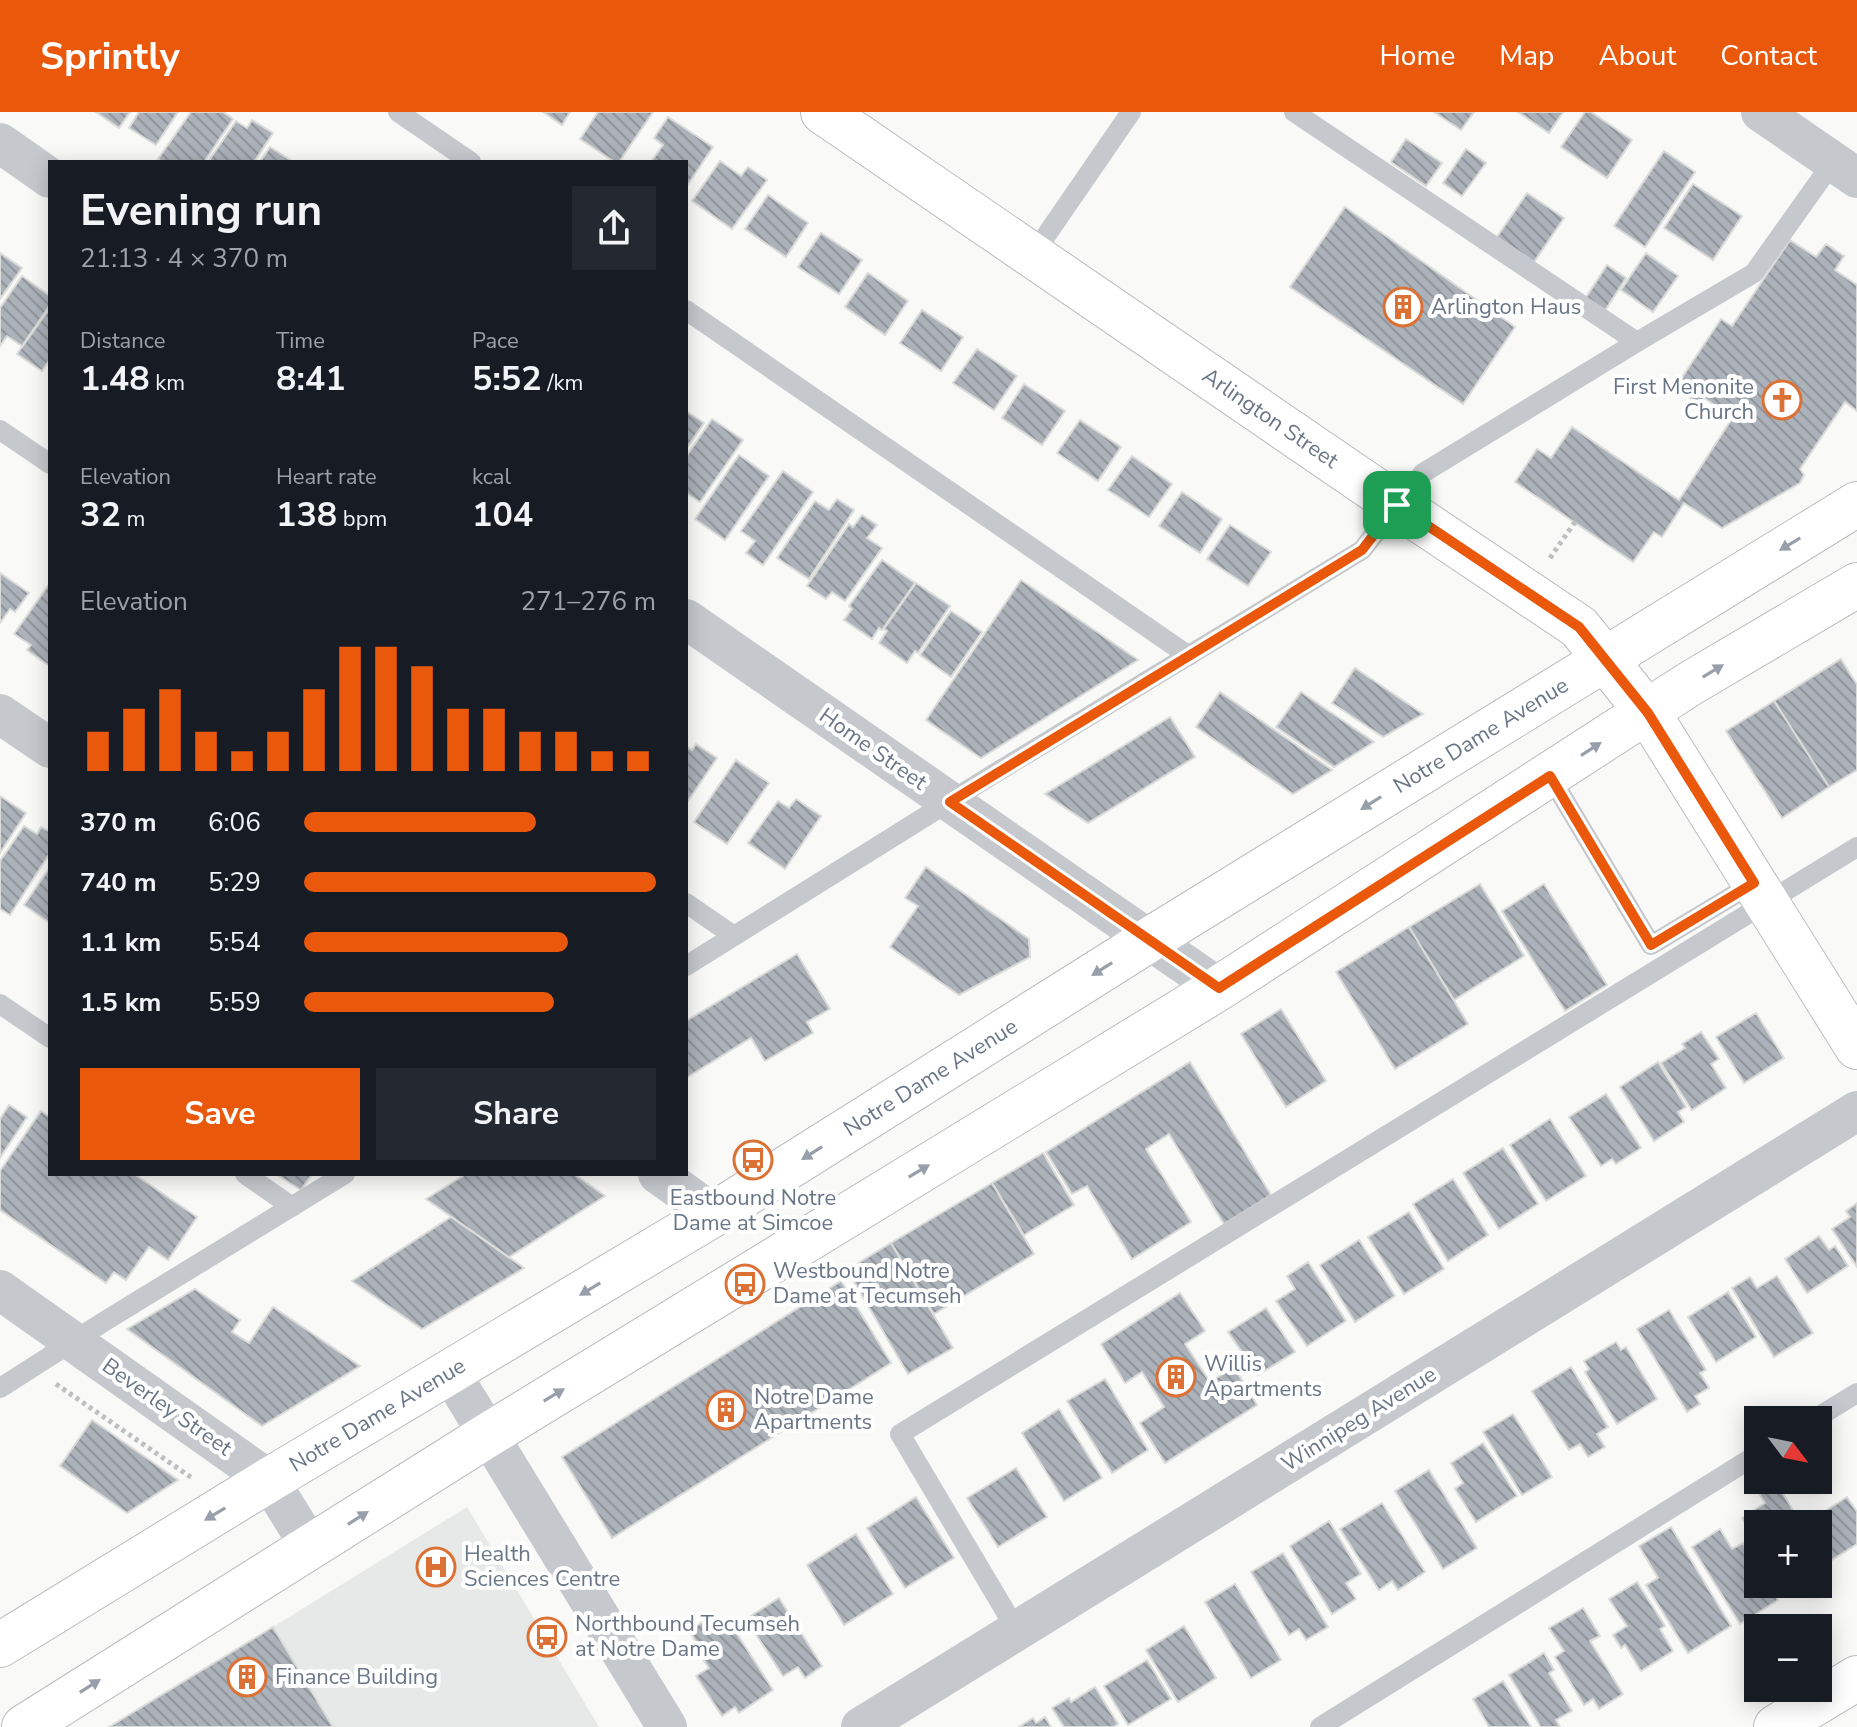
<!DOCTYPE html>
<html lang="en">
<head>
<meta charset="utf-8">
<style>
  body { margin:0; font-family:"Nunito Sans",sans-serif; background:#242831; color:#f1f3f6; height:100vh; display:flex; flex-direction:column; font-size:30px; white-space:nowrap }
  * { box-sizing:border-box; margin:0 }
  p { font-size:26px; color:#9ea1a6 }
  .icon { flex:none; width:44px; height:44px; fill:none; stroke:currentColor; stroke-width:2; stroke-linecap:round; stroke-linejoin:round }
  .map { position:relative; flex:1; overflow:hidden }
  .drawer { position:absolute; left:48px; top:48px; width:640px; height:1016px; display:flex; flex-direction:column; background:#171b24; border-radius:0px; box-shadow:0 4px 20px #0003 }
  .drawer>* { flex:none }
  .needle { width:52px; rotate:122deg }
  .controls { position:absolute; left:1744px; top:1294px; display:grid; gap:16px }
  .controls a { display:grid; place-items:center; width:88px; height:88px; border-radius:0px; background:#171b24; box-shadow:0 4px 20px #0003; font-size:40px }
  .pin { position:absolute; display:grid; place-items:center; width:68px; height:68px; color:#fff; margin:-34px; border-radius:16px; box-shadow:0 4px 12px #0006 }
  .round { display:grid; place-items:center; flex:none; width:84px; height:84px; border-radius:0px; background:#242831 }
  .overview { display:flex; align-items:center; justify-content:space-between; height:136px; padding:0 32px }
  h1 { font-size:44px; font-weight:700; line-height:60px }
  .stats { display:grid; grid-template-columns:repeat(3,1fr); gap:12px; height:136px; padding:8px 32px }
  .stats div { display:grid; align-content:center }
  .stats b { font-size:34px; font-weight:700 }
  .stats small { font-size:22px; font-weight:400 }
  .stats p { font-size:22px }
  .chart { height:224px; padding:16px 32px }
  .chart p { display:flex; justify-content:space-between }
  .chart svg { width:100%; height:144px; margin-top:8px; stroke:#ea580c; stroke-width:6 }
  .primary-button { display:flex; gap:16px; margin-top:auto; padding:16px 32px }
  .primary-button a { flex:1; height:92px; border-radius:0px; background:#ea580c; color:#fff; font-size:32px; font-weight:700; line-height:92px; text-align:center }
  .primary-button a+a { background:#242831; color:#f1f3f6 }
  ul { padding:0 32px; list-style:none; font-size:26px }
  li { display:grid; grid-template-columns:128px 96px 1fr; align-items:center; height:60px }
  li i { height:20px; border-radius:10px; background:#ea580c }
  header { display:flex; align-items:center; gap:48px; box-sizing:border-box; height:112px; padding:0 40px; background:#ea580c; color:#fff }
  header strong { font-size:38px }
  nav { display:flex; gap:44px; margin-inline-start:auto; font-size:28px }
  .map>svg:first-child { display:block }
  .built { fill:#e7e8e8 }
  .building { fill:url(#building-back-hatch); stroke:#dbdbd9; stroke-width:2 }
  .lines { fill:none; stroke-linecap:round; stroke-linejoin:round }
  .secondary-casing { stroke:#b8bbc1; stroke-width:46 }
  .primary-casing { stroke:#b8bcc0; stroke-width:46 }
  .path { stroke:#bdbfc2; stroke-width:5; stroke-dasharray:4 4; stroke-linecap:butt }
  .lane { stroke:#c5c8cc; stroke-width:20 }
  .street { stroke:#c5c8cc; stroke-width:40 }
  .secondary { stroke:#fff; stroke-width:44 }
  .primary { stroke:#fff; stroke-width:44 }
  .oneway { fill:#979fab }
  .route-casing { stroke:#fff; stroke-width:16 }
  .route { stroke:#ea580c; stroke-width:10 }
  .labels { text-anchor:middle; dominant-baseline:central; stroke-width:8; stroke-linejoin:round; paint-order:stroke }
  .poi-label { font-size:22px; fill:#6a7687; stroke:#fff; text-anchor:start }
  .street-label { font-size:22px; fill:#6a7687; stroke:#fff }
</style>
</head>
<body>
<header>
<strong>Sprintly</strong>
<nav><a>Home</a><a>Map</a><a>About</a><a>Contact</a></nav>
</header>
<div class="map">
<svg width="1857" height="1615" viewBox="0 0 1857 1615">
  <defs>
    <pattern id="building-back-hatch" width="6" height="6" patternUnits="userSpaceOnUse" patternTransform="scale(2)"><rect width="6" height="6" fill="#acb2b9"/><path d="M-1 5l2 2M0 0l6 6M5-1l2 2" fill="none" stroke="#90959c"/></pattern>
  </defs>
  <rect width="100%" height="100%" fill="#f9f9f7"/>
  <polygon class="built" points="467,1395 599,1615 109,1615 273,1515"/>
  <g class="building">
    <polygon points="96,0 130,0 119,16"/>
    <polygon points="139,0 178,0 156,33 129,16"/>
    <polygon points="191,0 223,0 233,7 204,50 162,50 158,47"/>
    <polygon points="543,0 570,0 562,13"/>
    <polygon points="598,0 653,0 619,50 615,50 580,27"/>
    <polygon points="1434,0 1474,0 1461,18"/>
    <polygon points="1518,0 1563,0 1549,21"/>
    <polygon points="1585,0 1591,0 1632,28 1607,66 1561,35"/>
    <polygon points="668,5 713,35 686,75 686,50 651,50 663,33 654,26"/>
    <polygon points="252,8 273,21 254,50 208,50 236,9 247,16"/>
    <polygon points="1406,27 1442,51 1426,74 1391,50"/>
    <polygon points="270,35 293,50 260,50"/>
    <polygon points="1466,37 1486,51 1462,84 1443,71"/>
    <polygon points="1664,39 1695,60 1645,135 1614,114"/>
    <polygon points="720,49 741,64 748,55 767,68 732,117 692,89"/>
    <polygon points="1693,72 1742,104 1713,148 1664,116"/>
    <polygon points="1527,81 1564,106 1534,150 1497,125"/>
    <polygon points="768,83 808,111 786,145 745,117"/>
    <polygon points="1345,95 1515,215 1463,292 1290,175"/>
    <polygon points="821,121 862,148 839,182 798,155"/>
    <polygon points="1790,128 1816,145 1826,132 1844,144 1835,158 1857,173 1857,299 1845,290 1800,357 1804,363 1800,371 1722,416 1684,391 1662,425 1654,420 1633,450 1515,370 1537,337 1551,346 1572,315 1679,388 1733,305 1704,286 1699,292 1675,276 1721,207 1732,214"/>
    <polygon points="0,141 22,156 0,187"/>
    <polygon points="1646,141 1678,164 1653,200 1621,178"/>
    <polygon points="1607,153 1626,166 1604,200 1585,187"/>
    <polygon points="868,161 908,189 885,223 845,195"/>
    <polygon points="22,164 50,184 50,193 22,234 7,224 0,234 0,196"/>
    <polygon points="50,196 50,247 42,259 17,242"/>
    <polygon points="922,198 963,225 941,259 900,231"/>
    <polygon points="977,237 1017,264 994,298 953,271"/>
    <polygon points="1024,272 1065,299 1042,333 1002,306"/>
    <polygon points="686,299 704,311 686,337"/>
    <polygon points="712,307 743,328 700,390 686,381 686,345"/>
    <polygon points="1080,308 1121,335 1098,369 1057,341"/>
    <polygon points="739,343 769,364 725,428 695,407"/>
    <polygon points="1132,344 1172,372 1149,405 1108,378"/>
    <polygon points="783,359 813,380 763,453 746,441 755,429 741,419"/>
    <polygon points="1182,380 1222,407 1200,441 1159,414"/>
    <polygon points="837,387 854,398 809,467 777,446 815,389 829,398"/>
    <polygon points="862,403 877,413 867,426 882,436 845,489 832,480 826,487 807,474 849,412 853,415"/>
    <polygon points="1230,413 1271,440 1248,474 1207,447"/>
    <polygon points="882,448 915,471 882,518 879,516 872,527 844,508 852,497 849,494"/>
    <polygon points="0,461 29,481 15,500 10,497 0,511"/>
    <polygon points="1021,468 1138,548 981,646 926,608"/>
    <polygon points="50,471 50,551 48,553 27,538 31,533 14,522"/>
    <polygon points="916,471 950,494 918,541 915,539 907,551 879,531 887,519 884,517"/>
    <polygon points="951,499 982,520 951,565 920,543"/>
    <polygon points="1841,547 1857,573 1857,658 1829,675 1774,589"/>
    <polygon points="1355,556 1423,602 1383,625 1332,591"/>
    <polygon points="1220,580 1332,658 1293,682 1196,615"/>
    <polygon points="1301,580 1374,630 1334,655 1276,615"/>
    <polygon points="1774,589 1829,675 1782,706 1726,619"/>
    <polygon points="1170,605 1195,645 1088,711 1045,682"/>
    <polygon points="696,632 717,646 686,692 686,634 692,638"/>
    <polygon points="736,648 769,671 727,732 694,710"/>
    <polygon points="0,684 26,701 0,741"/>
    <polygon points="796,687 821,704 785,757 748,731 778,689 789,696"/>
    <polygon points="24,714 37,722 41,715 50,720 50,741 10,803 0,797 0,749"/>
    <polygon points="50,755 50,811 24,793"/>
    <polygon points="926,755 1029,827 1030,845 959,883 890,835 918,794 905,786"/>
    <polygon points="1480,772 1524,844 1454,888 1409,815"/>
    <polygon points="1544,772 1607,873 1565,899 1502,799"/>
    <polygon points="1409,815 1468,912 1395,957 1336,860"/>
    <polygon points="797,842 830,897 807,910 813,921 765,949 751,926 686,966 686,909"/>
    <polygon points="1281,897 1326,969 1286,995 1241,922"/>
    <polygon points="1756,901 1784,946 1744,971 1716,925"/>
    <polygon points="1701,920 1719,947 1711,952 1726,976 1692,998 1661,951 1685,936 1682,932"/>
    <polygon points="1190,950 1271,1083 1224,1112 1169,1022 1146,1037 1191,1110 1132,1147 1087,1074 1072,1082 1046,1040"/>
    <polygon points="1658,950 1686,995 1678,1000 1684,1010 1654,1029 1620,975"/>
    <polygon points="1606,982 1641,1036 1616,1052 1612,1047 1601,1054 1569,1005"/>
    <polygon points="9,993 27,1005 0,1046 0,1007"/>
    <polygon points="41,999 50,1005 50,1062 134,1062 197,1105 168,1148 149,1135 126,1168 114,1160 106,1171 0,1098 0,1059"/>
    <polygon points="1550,1007 1586,1064 1546,1089 1510,1033"/>
    <polygon points="1503,1036 1538,1092 1499,1117 1463,1061"/>
    <polygon points="1043,1041 1074,1093 1024,1123 992,1071"/>
    <polygon points="276,1062 312,1062 301,1078"/>
    <polygon points="466,1062 574,1062 605,1084 509,1145 426,1087"/>
    <polygon points="1453,1067 1488,1123 1448,1149 1413,1092"/>
    <polygon points="992,1071 1034,1142 934,1202 891,1131"/>
    <polygon points="1857,1091 1857,1155 1832,1117 1850,1105 1846,1099"/>
    <polygon points="1409,1100 1444,1157 1404,1182 1368,1125"/>
    <polygon points="451,1105 524,1156 422,1217 352,1169"/>
    <polygon points="1819,1124 1829,1138 1835,1134 1848,1154 1807,1181 1785,1147"/>
    <polygon points="1359,1128 1395,1184 1355,1210 1320,1153"/>
    <polygon points="891,1131 953,1236 908,1262 847,1158"/>
    <polygon points="1308,1150 1346,1209 1307,1234 1276,1189 1295,1177 1287,1164"/>
    <polygon points="1777,1164 1813,1221 1774,1245 1732,1176 1750,1165 1757,1176"/>
    <polygon points="841,1169 891,1251 612,1426 562,1345"/>
    <polygon points="195,1177 240,1208 232,1220 249,1231 273,1195 360,1254 262,1314 127,1217"/>
    <polygon points="1728,1180 1756,1225 1716,1250 1688,1205"/>
    <polygon points="1180,1181 1205,1219 1185,1232 1210,1270 1234,1255 1257,1293 1165,1351 1140,1311 1164,1295 1142,1260 1125,1271 1101,1232"/>
    <polygon points="1266,1196 1295,1240 1258,1263 1228,1220"/>
    <polygon points="1669,1198 1706,1258 1700,1261 1709,1276 1695,1284 1700,1292 1687,1300 1637,1217"/>
    <polygon points="1616,1230 1621,1238 1626,1235 1657,1287 1617,1312 1585,1260 1589,1257 1584,1249"/>
    <polygon points="1571,1255 1608,1315 1597,1322 1605,1335 1588,1345 1580,1332 1569,1338 1532,1279"/>
    <polygon points="1105,1267 1148,1338 1112,1361 1067,1289"/>
    <polygon points="1059,1297 1102,1366 1064,1389 1022,1321"/>
    <polygon points="1513,1302 1552,1365 1522,1383 1483,1320"/>
    <polygon points="92,1308 178,1368 127,1401 60,1354"/>
    <polygon points="1483,1331 1517,1384 1476,1410 1455,1377 1463,1371 1451,1351"/>
    <polygon points="1016,1356 1047,1405 998,1435 967,1386"/>
    <polygon points="1429,1358 1477,1436 1443,1457 1395,1379"/>
    <polygon points="1759,1368 1775,1368 1801,1412 1758,1412 1758,1432 1742,1406 1765,1391 1753,1372"/>
    <polygon points="916,1385 954,1446 905,1476 867,1416"/>
    <polygon points="1847,1385 1857,1400 1857,1432 1830,1449 1818,1430 1818,1412 1806,1411"/>
    <polygon points="1382,1391 1425,1460 1398,1478 1392,1469 1379,1478 1340,1417"/>
    <polygon points="1329,1409 1361,1462 1346,1471 1356,1487 1332,1502 1290,1434"/>
    <polygon points="1671,1415 1731,1514 1688,1541 1646,1473 1658,1466 1639,1434"/>
    <polygon points="1720,1417 1732,1437 1743,1431 1758,1456 1758,1472 1768,1472 1778,1488 1740,1512 1692,1435"/>
    <polygon points="856,1422 893,1482 844,1513 807,1453"/>
    <polygon points="1283,1441 1328,1515 1306,1528 1299,1517 1289,1523 1251,1460"/>
    <polygon points="1637,1470 1665,1514 1660,1517 1673,1539 1641,1559 1625,1533 1621,1536 1613,1523 1627,1514 1609,1487"/>
    <polygon points="1235,1472 1281,1548 1251,1566 1205,1490"/>
    <polygon points="779,1486 822,1554 805,1566 798,1555 783,1564 746,1507"/>
    <polygon points="1583,1496 1600,1524 1590,1529 1623,1582 1599,1597 1593,1587 1584,1593 1555,1545 1564,1539 1549,1516"/>
    <polygon points="713,1503 724,1519 732,1514 773,1578 739,1601 735,1595 722,1604 696,1564 709,1556 695,1536 699,1534 689,1519"/>
    <polygon points="1184,1514 1216,1566 1178,1590 1146,1538"/>
    <polygon points="273,1515 333,1615 109,1615"/>
    <polygon points="1544,1541 1554,1558 1549,1561 1572,1599 1556,1608 1560,1615 1541,1615 1509,1563"/>
    <polygon points="1147,1548 1171,1587 1128,1613 1104,1574"/>
    <polygon points="1503,1569 1531,1615 1489,1615 1473,1587"/>
    <polygon points="1095,1575 1118,1612 1113,1615 1064,1615 1052,1596 1069,1586 1071,1590"/>
    <polygon points="1045,1605 1051,1615 1019,1615 1033,1606 1036,1611"/>
  </g>
  <g class="lines">
    <defs>
      <g id="secondary">
        <path id="s1" d="M823 0 1397 393 1579 515 1648 601 1857 935"/>
        <polyline points="1776,1615 1857,1566"/>
      </g>
      <g id="primary">
        <path id="s2" d="M0 1533 269 1368 714 1102 1149 828 1857 392"/>
        <polyline points="24,1615 488,1323 1219,876 1691,571 1857,473"/>
      </g>
    </defs>
    <use href="#secondary" class="secondary-casing"/>
    <use href="#primary" class="primary-casing"/>
    <g class="path">
      <polyline points="1550,446 1575,410"/>
      <polyline points="56,1272 192,1366"/>
    </g>
    <g class="lane">
      <polyline points="398,0 471,50"/>
      <polyline points="1294,0 1637,230"/>
      <polyline points="1032,144 1131,0"/>
      <polyline points="686,198 1189,544"/>
      <polyline points="0,318 50,352"/>
      <polyline points="1550,664 1651,833 1754,771"/>
      <polyline points="686,791 734,824"/>
      <polyline points="686,854 992,663 1362,438 1423,361 1637,230 1754,161 1833,50"/>
      <polyline points="0,892 50,926"/>
      <polyline points="245,1062 292,1095"/>
      <polyline points="0,1276 105,1209 345,1062"/>
      <polyline points="1813,1308 1857,1281"/>
      <polyline points="1017,1519 900,1322 1857,735"/>
      <polyline points="1320,1615 1758,1342"/>
    </g>
    <g class="street">
      <polyline points="1761,0 1857,66"/>
      <polyline points="0,31 50,66"/>
      <polyline points="686,507 1219,876"/>
      <polyline points="0,602 50,636"/>
      <polyline points="658,1062 714,1102"/>
      <polyline points="0,1178 269,1368 311,1436"/>
      <polyline points="450,1260 667,1615"/>
      <polyline points="861,1615 1857,999"/>
    </g>
    <use href="#secondary" class="secondary"/>
    <use href="#primary" class="primary"/>
  </g>
  <defs><path id="oneway-solid" d="M-6-.8H1V-3.2L6.5 0L1 3.2V.8H-6Z" transform="scale(2)"/></defs>
  <g class="oneway">
    <use href="#oneway-solid" transform="translate(1790 432) rotate(149)"/>
    <use href="#oneway-solid" transform="translate(1713 559) rotate(-31)"/>
    <use href="#oneway-solid" transform="translate(1591 637) rotate(-33)"/>
    <use href="#oneway-solid" transform="translate(1371 691) rotate(148)"/>
    <use href="#oneway-solid" transform="translate(1102 857) rotate(148)"/>
    <use href="#oneway-solid" transform="translate(812 1041) rotate(148)"/>
    <use href="#oneway-solid" transform="translate(919 1059) rotate(-31)"/>
    <use href="#oneway-solid" transform="translate(590 1177) rotate(149)"/>
    <use href="#oneway-solid" transform="translate(554 1283) rotate(-31)"/>
    <use href="#oneway-solid" transform="translate(215 1402) rotate(149)"/>
    <use href="#oneway-solid" transform="translate(358 1406) rotate(-32)"/>
    <use href="#oneway-solid" transform="translate(90 1574) rotate(-32)"/>
  </g>
  <g class="lines">
    <defs>
      <polygon id="route" points="1397,393 1579,515 1648,601 1754,771 1651,833 1550,664 1219,876 950,690 1362,438"/>
    </defs>
    <use href="#route" class="route-casing"/>
    <use href="#route" class="route"/>
  </g>
  <defs>
    <symbol id="building-ring" viewBox="-11 -11 22 22"><circle r="9.5" fill="#fff" stroke="#dc7135" stroke-width="1.5"/><path d="M-4-6H4V6H1V3H-1V6H-4ZM-2.5-4.3h1.7v1.8h-1.7ZM.8-4.3h1.7v1.8H.8ZM-2.5-1h1.7V.8h-1.7ZM.8-1h1.7V.8H.8Z" fill="#dc7135"/></symbol>
    <symbol id="church-ring" viewBox="-11 -11 22 22"><circle r="9.5" fill="#fff" stroke="#dc7135" stroke-width="1.5"/><path d="M-1.2-6h2.4v3.5h3.3v2.4h-3.3V6h-2.4V-.1h-3.3v-2.4h3.3Z" fill="#dc7135"/></symbol>
    <symbol id="bus-ring" viewBox="-11 -11 22 22"><circle r="9.5" fill="#fff" stroke="#dc7135" stroke-width="1.5"/><path d="M-5-6H5V4H4V6H2V4H-2V6H-4V4H-5ZM-3.5-4V0h7V-4ZM-3.5 1.2v1.5H-2V1.2ZM2 1.2v1.5H3.5V1.2Z" fill="#dc7135"/></symbol>
    <symbol id="hospital-ring" viewBox="-11 -11 22 22"><circle r="9.5" fill="#fff" stroke="#dc7135" stroke-width="1.5"/><path d="M-5-5h3v3.5h4V-5h3V5h-3V1.5h-4V5h-3Z" fill="#dc7135"/></symbol>
  </defs>
  <g fill-rule="evenodd">
    <use href="#building-ring" x="1381" y="173" width="44" height="44"/>
    <use href="#church-ring" x="1760" y="266" width="44" height="44"/>
    <use href="#bus-ring" x="731" y="1026" width="44" height="44"/>
    <use href="#bus-ring" x="723" y="1150" width="44" height="44"/>
    <use href="#building-ring" x="1154" y="1243" width="44" height="44"/>
    <use href="#building-ring" x="704" y="1276" width="44" height="44"/>
    <use href="#hospital-ring" x="414" y="1433" width="44" height="44"/>
    <use href="#bus-ring" x="525" y="1503" width="44" height="44"/>
    <use href="#building-ring" x="225" y="1543" width="44" height="44"/>
  </g>
  <g class="labels">
    <g class="poi-label">
      <text x="1431" y="195">Arlington Haus</text>
      <text x="1754" y="275" text-anchor="end">First Menonite<tspan x="1754" dy="25">Church</tspan></text>
      <text x="753" y="1086" text-anchor="middle">Eastbound Notre<tspan x="753" dy="25">Dame at Simcoe</tspan></text>
      <text x="773" y="1159">Westbound Notre<tspan x="773" dy="25">Dame at Tecumseh</tspan></text>
      <text x="1204" y="1252">Willis<tspan x="1204" dy="25">Apartments</tspan></text>
      <text x="754" y="1285">Notre Dame<tspan x="754" dy="25">Apartments</tspan></text>
      <text x="464" y="1442">Health<tspan x="464" dy="25">Sciences Centre</tspan></text>
      <text x="575" y="1512">Northbound Tecumseh<tspan x="575" dy="25">at Notre Dame</tspan></text>
      <text x="275" y="1565">Finance Building</text>
    </g>
    <g class="street-label">
      <text stroke="none"><textPath href="#s1" startOffset="542">Arlington Street</textPath></text>
      <text stroke="none"><textPath href="#s2" startOffset="1738">Notre Dame Avenue</textPath></text>
      <text transform="translate(873 637) rotate(35)">Home Street</text>
      <text stroke="none"><textPath href="#s2" startOffset="1090">Notre Dame Avenue</textPath></text>
      <text transform="translate(167 1295) rotate(35)">Beverley Street</text>
      <text stroke="none"><textPath href="#s2" startOffset="442">Notre Dame Avenue</textPath></text>
      <text transform="translate(1359 1307) rotate(-32)">Winnipeg Avenue</text>
    </g>
  </g>
</svg>
<div class="controls">
<a><svg class="needle" viewBox="-14 -14 28 28"><path d="M0-13l5 13h-10z" fill="#e53935"/><path d="M0 13l5-13h-10z" fill="#9ea1a6"/></svg></a>
<a>+</a>
<a>−</a>
</div>
<div class="pin" style="left:1397px;top:393px;background:#1e9e55"><svg class="icon" aria-label="arrive" viewBox="0 0 24 24"><path d="M6 21V4h12l-3 4 3 4H6"/></svg></div>
<section class="drawer">
<div class="overview"><div><h1>Evening run</h1><p>21:13 · 4 × 370 m</p></div><a class="round"><svg class="icon" aria-label="share" viewBox="0 0 24 24"><path d="M12 15V3M7 8l5-5 5 5M5 13v7h14v-7"/></svg></a></div>
<div class="stats">
<div><p>Distance</p><b>1.48<small> km</small></b></div>
<div><p>Time</p><b>8:41</b></div>
<div><p>Pace</p><b>5:52<small> /km</small></b></div>
</div>
<div class="stats">
<div><p>Elevation</p><b>32<small> m</small></b></div>
<div><p>Heart rate</p><b>138<small> bpm</small></b></div>
<div><p>kcal</p><b>104</b></div>
</div>
<div class="chart"><p><span>Elevation</span>271–276 m</p>
<svg viewBox="0 0 160 44" preserveAspectRatio="none"><path d="M5 44V32M15 44V25M25 44V19M35 44V32M45 44V38M55 44V32M65 44V19M75 44V6M85 44V6M95 44V12M105 44V25M115 44V25M125 44V32M135 44V32M145 44V38M155 44V38"/></svg>
</div>
<ul>
<li><b>370 m</b>6:06<i style="width:66%"></i></li>
<li><b>740 m</b>5:29<i style="width:100%"></i></li>
<li><b>1.1 km</b>5:54<i style="width:75%"></i></li>
<li><b>1.5 km</b>5:59<i style="width:71%"></i></li>
</ul>
<div class="primary-button"><a>Save</a><a>Share</a></div>
</section>
</div>
</body>
</html>
